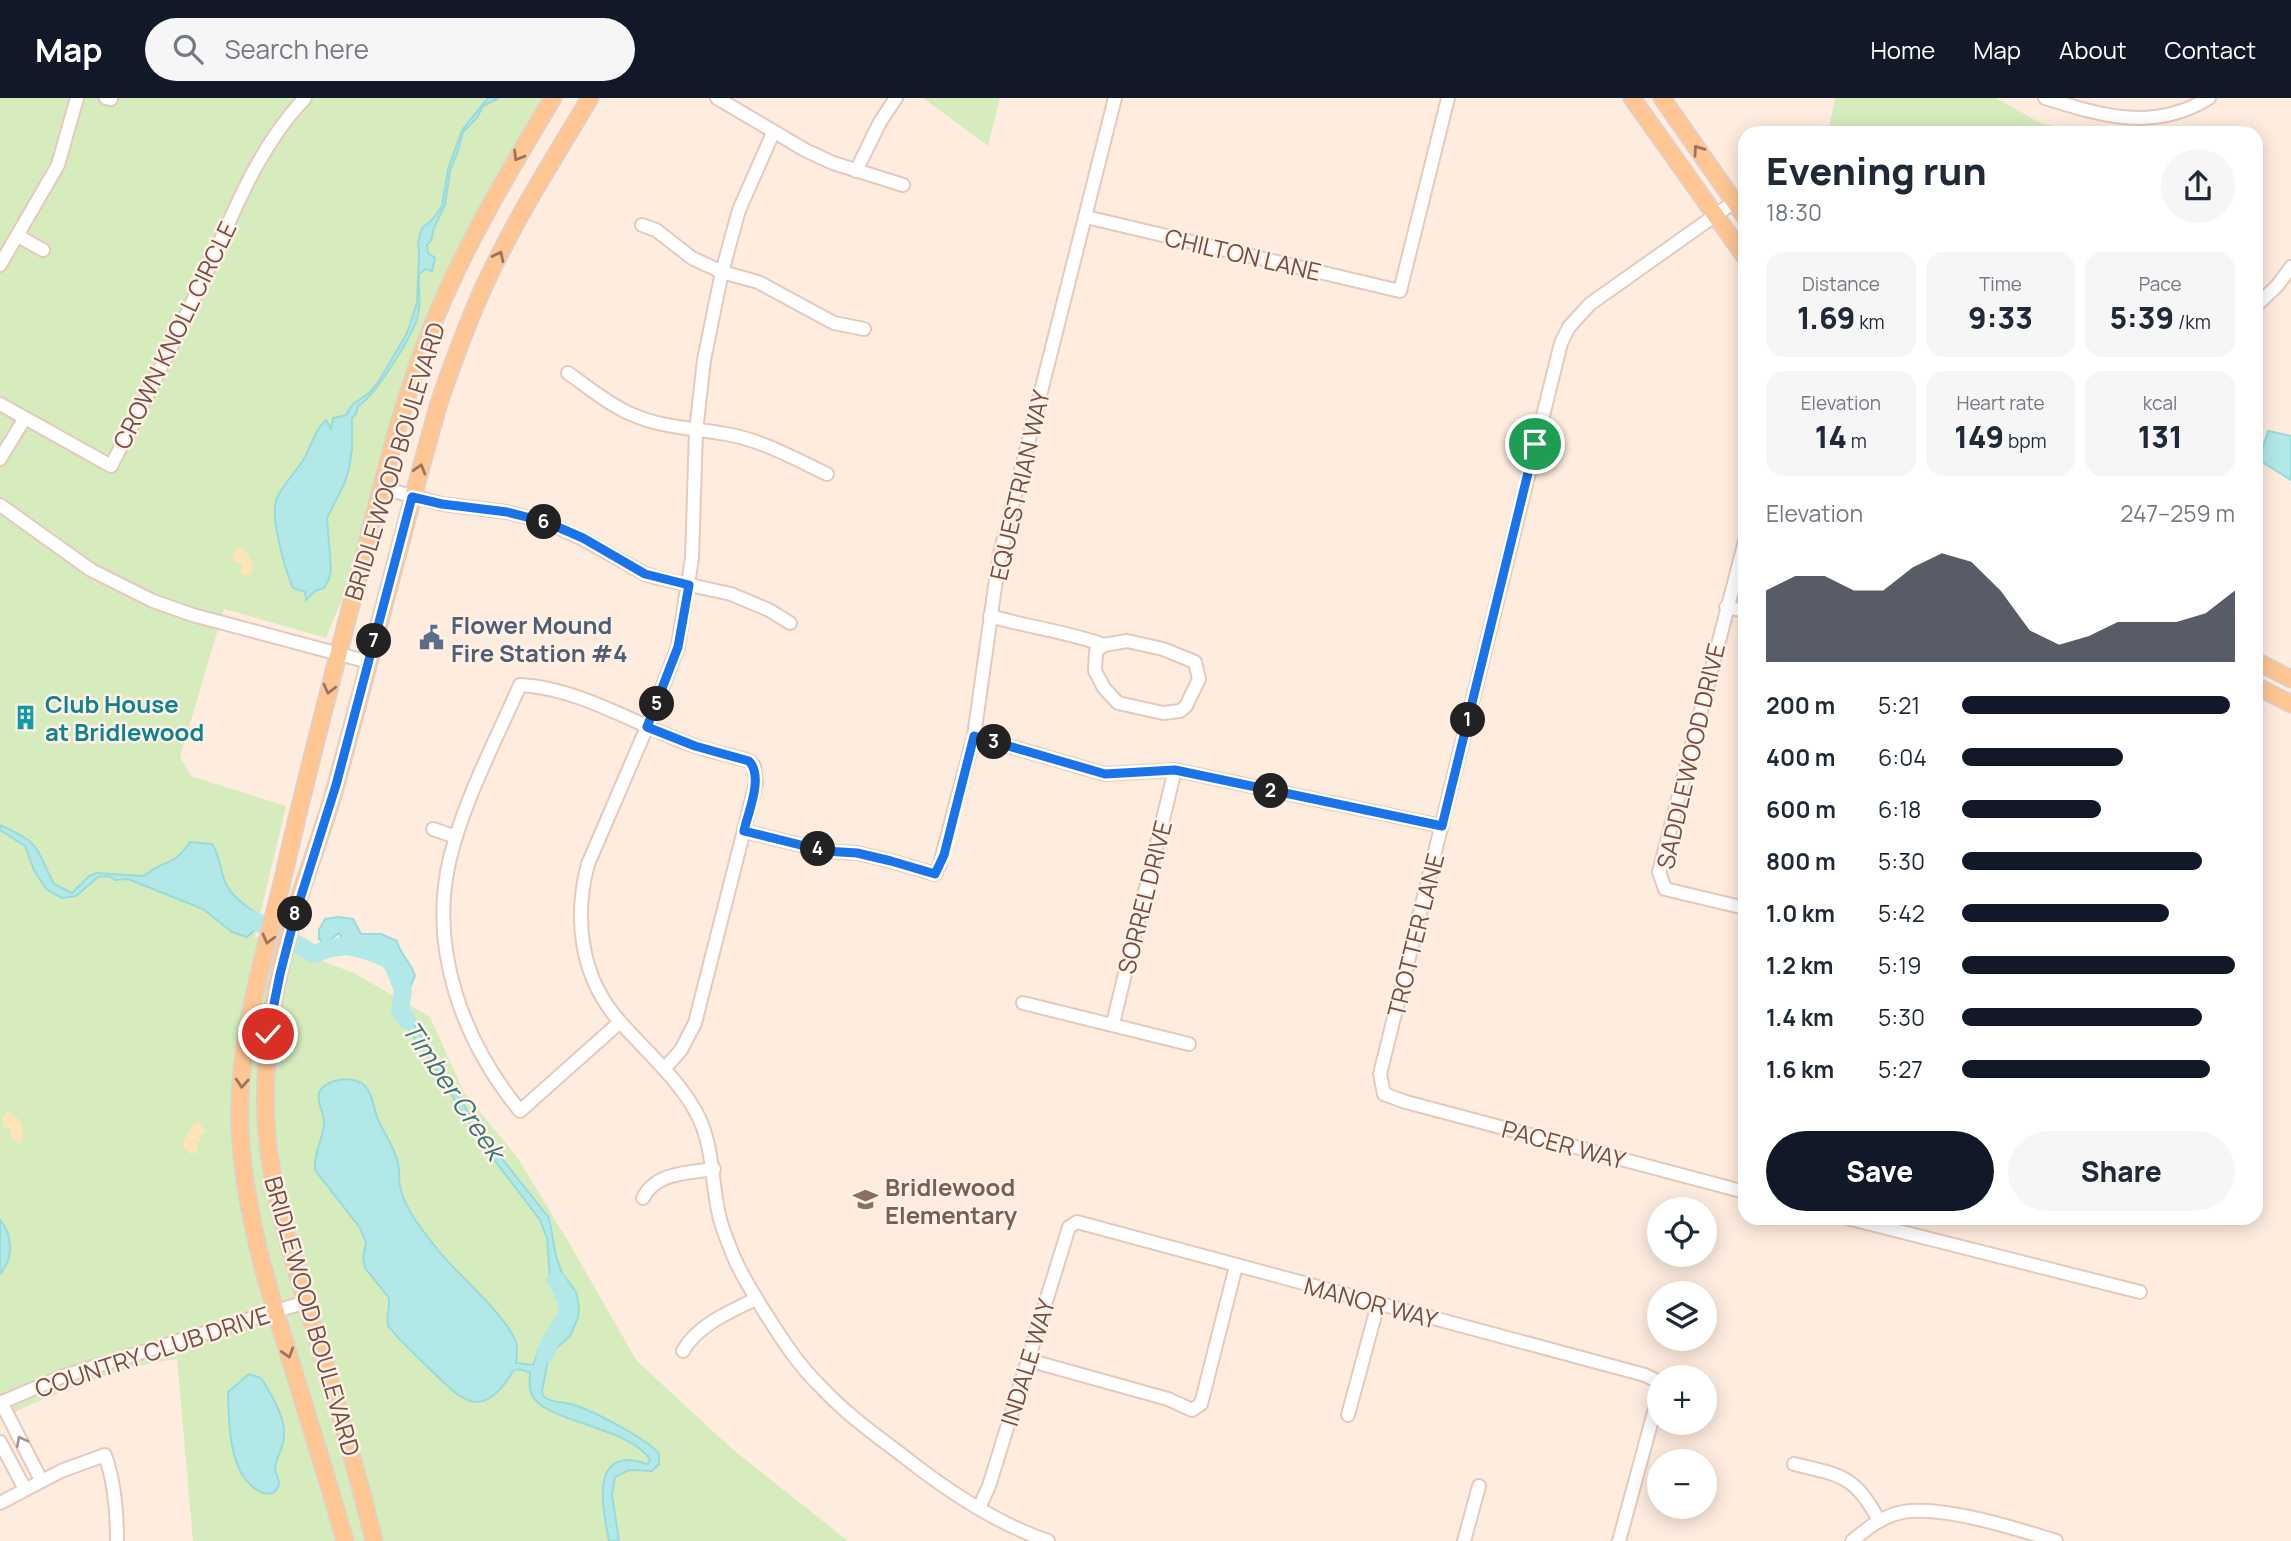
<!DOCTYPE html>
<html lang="en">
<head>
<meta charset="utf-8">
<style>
  body { margin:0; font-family:Manrope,sans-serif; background:#f6f6f7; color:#1f2937; height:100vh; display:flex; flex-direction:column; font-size:26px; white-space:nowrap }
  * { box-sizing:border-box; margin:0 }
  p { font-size:23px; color:#747a83 }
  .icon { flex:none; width:38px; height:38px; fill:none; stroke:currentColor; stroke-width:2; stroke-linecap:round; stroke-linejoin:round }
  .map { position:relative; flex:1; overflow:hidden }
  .details { position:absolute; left:1738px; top:28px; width:525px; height:1099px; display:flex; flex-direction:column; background:#fff; border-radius:21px; box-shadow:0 4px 18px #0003 }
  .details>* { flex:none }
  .controls { position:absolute; left:1647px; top:1099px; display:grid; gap:14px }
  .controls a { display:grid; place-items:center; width:70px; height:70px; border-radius:50%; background:#fff; box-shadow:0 4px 18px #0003; font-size:35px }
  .pin { position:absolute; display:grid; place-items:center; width:60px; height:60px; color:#fff; margin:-30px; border:4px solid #fff; border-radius:50%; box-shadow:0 2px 7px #0007 }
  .km { position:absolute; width:35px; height:35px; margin:-18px; border-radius:50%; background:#222; color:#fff; font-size:19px; line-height:35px; text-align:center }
  .round { display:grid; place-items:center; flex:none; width:74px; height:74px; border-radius:37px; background:#f6f6f7 }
  .head { display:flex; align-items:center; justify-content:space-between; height:119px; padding:0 28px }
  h1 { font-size:38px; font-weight:800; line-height:52px }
  .figures { display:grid; grid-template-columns:repeat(3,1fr); gap:10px; height:119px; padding:7px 28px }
  .figures div { display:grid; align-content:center; border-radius:18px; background:#f6f6f7; text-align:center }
  .figures b { font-size:30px; font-weight:800 }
  .figures small { font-size:19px; font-weight:400 }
  .figures p { font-size:19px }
  .chart { height:196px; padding:14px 28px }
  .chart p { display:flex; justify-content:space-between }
  .chart svg { width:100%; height:126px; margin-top:7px; fill:#111827; opacity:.7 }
  .cta { display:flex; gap:14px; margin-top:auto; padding:14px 28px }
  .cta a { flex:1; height:80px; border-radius:42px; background:#111827; color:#fff; font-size:28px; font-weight:800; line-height:80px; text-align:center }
  .cta a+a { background:#f6f6f7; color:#1f2937 }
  ul { padding:0 28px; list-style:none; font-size:23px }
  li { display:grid; grid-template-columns:112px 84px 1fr; align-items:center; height:52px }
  li i { height:18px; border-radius:9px; background:#111827 }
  header { display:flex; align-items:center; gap:42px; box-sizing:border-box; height:98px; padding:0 35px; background:#111827; color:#fff }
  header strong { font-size:33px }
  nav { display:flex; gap:38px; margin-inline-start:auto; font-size:24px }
  .search { width:490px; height:63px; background:#f6f6f7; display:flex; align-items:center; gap:18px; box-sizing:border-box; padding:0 24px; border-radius:38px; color:#747a83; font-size:26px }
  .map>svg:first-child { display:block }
  .green { fill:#d7ecbd }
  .sand { fill:#ffe4b7 }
  .water { fill:#b2e8e7; stroke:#98dbda; stroke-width:2 }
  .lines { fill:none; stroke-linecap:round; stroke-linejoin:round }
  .river { stroke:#b2e8e7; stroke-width:18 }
  .minor-casing { stroke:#e4c9bd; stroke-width:16 }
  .major-casing { stroke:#dbd1cf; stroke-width:19 }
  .minor { stroke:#fff; stroke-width:12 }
  .major { stroke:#ffc694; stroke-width:16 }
  .oneway { stroke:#9e735d }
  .oneway2 { stroke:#ac958f }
  .route-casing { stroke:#fff; stroke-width:14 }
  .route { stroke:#1a73e8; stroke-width:9 }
  .labels { text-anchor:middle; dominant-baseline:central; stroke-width:5; stroke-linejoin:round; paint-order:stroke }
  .street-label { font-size:24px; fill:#754f45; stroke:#fff1e6 }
  .service-label { font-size:24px; font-weight:bold; fill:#4e5e75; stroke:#fff1e6; text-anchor:start }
  .culture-label { font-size:24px; font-weight:bold; fill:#0d838f; stroke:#fff1e6; text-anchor:start }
  .education-label { font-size:24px; font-weight:bold; fill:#785e54; stroke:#fff1e6; text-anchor:start }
  .water-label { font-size:26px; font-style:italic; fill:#357575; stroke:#fff1e6 }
</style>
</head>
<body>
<header>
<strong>Map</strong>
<div class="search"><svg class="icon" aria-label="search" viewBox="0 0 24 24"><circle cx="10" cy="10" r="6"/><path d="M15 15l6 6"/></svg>Search here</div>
<nav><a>Home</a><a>Map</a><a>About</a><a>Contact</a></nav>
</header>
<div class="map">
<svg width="2291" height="1443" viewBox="0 0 2291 1443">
  <rect width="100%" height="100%" fill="#feeddf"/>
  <g class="green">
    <path d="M0 0H545L497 76 435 204 353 475 326 540 224 511 180 659 191 678 286 708 255 838 354 875 430 919 464 994 519 1062 572 1150 637 1263 731 1350 848 1443H193L177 1261C122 1267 50 1297 0 1321Z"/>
    <polygon points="923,0 1000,0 988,48"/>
    <polygon points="1835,0 1996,0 2040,25 2089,35 1828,35"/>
  </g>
  <g class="sand">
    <path d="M239 449C247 452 254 466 252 474L248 478 241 476 242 465H236L233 462 234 454Z"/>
    <path d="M7 1014C21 1019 28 1032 20 1045L11 1042V1032L3 1028V1020Z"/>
    <polygon points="198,1024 206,1034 199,1038 202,1043 196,1045 198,1054 191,1056 184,1051 183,1044 193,1027"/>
  </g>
  <g class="water">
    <path d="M488 0H499L483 8 477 20 463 34 457 56 450 73 445 107 434 130 431 143 427 147 428 155 435 160 432 173 426 171 419 176C418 192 422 209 416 224 409 242 374 300 358 308L356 316 352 320V351L349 371 344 386 327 420 331 471 329 481 324 490 315 493 306 502 305 494 293 490C285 471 269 418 277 400 284 385 297 373 305 359 312 346 315 332 326 322L331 331 333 320 346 317 352 307 369 295 379 283 407 235 417 205 419 155 418 144 422 130 433 121 442 108 448 71 462 32Z"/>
    <polygon points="2268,333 2291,338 2291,382 2259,362"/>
    <path d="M0 727C42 746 34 748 54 786L72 795 89 778 96 775 144 778C163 761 173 770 190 744L212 746C220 758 220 771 225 784 232 800 249 810 263 820L259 831H256L247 839 232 834 203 811 128 781 115 782 109 778 98 779 76 798 62 800 46 791 41 783 34 772 25 748 0 732Z"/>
    <path d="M338 819 353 821 361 836H381L397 843C400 857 411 864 415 878L405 900 404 915 411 922 480 1033 549 1120 556 1158 562 1175 576 1194 579 1209 578 1220 570 1238 549 1257 542 1293C543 1298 543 1299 548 1301 555 1305 566 1304 574 1307 593 1313 648 1341 659 1356V1366L652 1373 629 1372 615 1379 612 1397 619 1443H609C605 1420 590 1364 627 1362 634 1361 641 1365 648 1366L650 1362C631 1329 544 1324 532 1297 528 1290 530 1282 530 1275 524 1272 519 1270 513 1273 506 1286 492 1304 477 1304 470 1304 463 1300 457 1296 448 1289 390 1234 388 1227 386 1219 390 1209 389 1200L365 1170 363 1161 366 1144 360 1130 315 1072C313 1056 323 1042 324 1026 325 1015 316 1005 319 995 324 981 354 976 365 988 373 996 374 1012 378 1022 385 1037 395 1050 398 1066 400 1074 398 1084 401 1092 406 1113 424 1134 437 1151 457 1176 506 1217 516 1244 518 1251 517 1258 516 1265L533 1267 542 1243 564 1230 569 1216 567 1203 550 1180 547 1140 540 1122 480 1043 435 970 400 919 399 911 405 895 379 862 378 853 371 847 360 848 358 854C351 855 339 853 337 845L341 838 339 835 325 846 319 841V832L325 821Z"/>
    <path d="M0 1122C13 1137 14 1161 0 1176Z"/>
    <path d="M249 1276 261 1280 265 1286C275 1304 288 1324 283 1345 281 1353 275 1363 275 1371 276 1378 282 1384 277 1391 274 1396 268 1396 263 1395 228 1381 229 1326 228 1294Z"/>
  </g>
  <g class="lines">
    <g class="river">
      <path d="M238 817 260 825 314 856C349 842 357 849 391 862L403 892 400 912 407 922"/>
      <path d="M545 1256C556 1222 582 1223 556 1182"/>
    </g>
    <defs>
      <g id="minor">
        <polyline points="106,0 111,1"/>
        <polyline points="717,0 805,52 833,65 903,87"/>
        <path d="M2045 0C2103 18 2154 34 2209 0"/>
        <path d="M773 35 739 112 722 174 704 262 696 333 692 460 678 549 647 629 588 766C573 822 581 881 621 925 647 954 677 980 696 1014 714 1047 711 1082 719 1117 722 1131 728 1144 733 1157 741 1177 753 1195 764 1213 781 1240 798 1267 821 1289 845 1315 874 1336 902 1357 946 1392 995 1425 1048 1443"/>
        <polyline points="856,73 880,24 896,0"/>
        <polyline points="1734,104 1590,206 1569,229 1561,245 1380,976 1384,996 1406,1004 1745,1094"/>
        <polyline points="1086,119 1400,193 1448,0"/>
        <polyline points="642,127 656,132 692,160 722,174 758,184 834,225 864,231"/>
        <polyline points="18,138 43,152"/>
        <polyline points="0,167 58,67 77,0"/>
        <polyline points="2259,205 2277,188 2291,169"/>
        <path d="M568 275C588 289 608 306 631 316 662 330 694 330 726 336 762 342 795 361 827 376"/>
        <path d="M0 306 111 368C145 303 177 237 208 171 235 111 259 48 305 0"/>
        <polyline points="0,361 25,320"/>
        <polyline points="382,390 442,406 507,414 546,424 583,441 645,476 658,480 731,496 769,512 790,525"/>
        <polyline points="0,407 91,472 153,503 193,517 369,564"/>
        <polyline points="1745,443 1659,774 1665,791 1745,810"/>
        <polyline points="1726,509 1745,513"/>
        <path d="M990 518C1028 529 1068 534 1104 547"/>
        <polygon points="1127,543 1163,551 1195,564 1199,581 1186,608 1180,613 1163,615 1118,605 1104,590 1095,573 1096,553 1104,547"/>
        <polyline points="974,638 1105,676 1175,672 1442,728"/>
        <polyline points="433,731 456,739"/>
        <polyline points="744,733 825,753 857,755 891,763 935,776 940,766 974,638 999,460 1115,0"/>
        <polyline points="1023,905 1189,946"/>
        <path d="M620 924 520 1013C463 943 428 851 450 760 465 700 495 644 520 587 580 590 636 627 692 647 711 654 731 657 749 663L754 668 756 685 695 925 681 952 664 971"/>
        <polyline points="1113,925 1175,672"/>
        <path d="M643 1100C656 1074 688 1075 714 1071"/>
        <polyline points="1847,1120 2140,1194"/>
        <path d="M683 1253C696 1228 731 1213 756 1201"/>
        <polyline points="1028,1262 1168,1301 1192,1312 1201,1306 1236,1168"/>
        <polyline points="1,1304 41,1382"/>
        <polyline points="0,1305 61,1279 306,1204"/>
        <polyline points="1348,1317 1378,1206"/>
        <polyline points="0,1344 25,1391"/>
        <path d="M1794 1366C1841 1377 1856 1378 1879 1423"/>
        <path d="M0 1405 61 1373 105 1357C115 1385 117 1414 117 1443"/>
        <polyline points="979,1410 989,1388 1069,1129 1077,1124 1645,1277 1659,1284"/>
        <polyline points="1464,1443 1479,1388"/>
        <polyline points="1619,1443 1659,1296"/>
        <path d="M1852 1443C1868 1430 1882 1418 1903 1414 1942 1407 2018 1431 2056 1443"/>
      </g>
      <g id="major">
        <polyline points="1632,0 1745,159"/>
        <polyline points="1662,0 1745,119"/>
        <polyline points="2256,563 2291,581"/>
        <polyline points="2256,588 2291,606"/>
        <path d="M345 1443C327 1379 307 1317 288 1254 265 1181 244 1109 240 1032 236 939 267 852 287 763 310 662 337 562 363 461 384 380 403 298 435 221 467 143 510 72 553 0"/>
        <path d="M374 1443C356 1368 334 1295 311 1221 293 1161 273 1101 267 1038 260 955 276 873 301 794 313 758 326 723 336 687 371 560 403 432 439 305 453 264 468 223 486 184 516 120 554 60 590 0"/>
      </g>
    </defs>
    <use href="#minor" class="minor-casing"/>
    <use href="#major" class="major-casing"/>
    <use href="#minor" class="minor"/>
    <use href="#major" class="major"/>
  </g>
  <defs><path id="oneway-chevron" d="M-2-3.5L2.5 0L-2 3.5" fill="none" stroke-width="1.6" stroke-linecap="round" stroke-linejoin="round" transform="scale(1.75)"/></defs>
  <g class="oneway">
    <use href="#oneway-chevron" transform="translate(1698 52) rotate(-125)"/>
    <use href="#oneway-chevron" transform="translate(518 58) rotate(121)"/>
    <use href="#oneway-chevron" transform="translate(499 158) rotate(-64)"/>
    <use href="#oneway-chevron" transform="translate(420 371) rotate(-74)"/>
    <use href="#oneway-chevron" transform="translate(329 591) rotate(104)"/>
    <use href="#oneway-chevron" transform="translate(268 841) rotate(105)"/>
    <use href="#oneway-chevron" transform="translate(242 985) rotate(94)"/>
    <use href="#oneway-chevron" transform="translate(288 1255) rotate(73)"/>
  </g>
  <use class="oneway2" href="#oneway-chevron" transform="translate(21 1343) rotate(-117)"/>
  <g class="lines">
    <defs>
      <path id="route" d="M268 936 280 876 296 814 336 687 412 399 442 406 507 414 546 424 583 440 645 476 689 487 678 549 647 629 695 648 749 663C764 679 748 714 744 733L825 753 857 755 891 763 935 776 944 757 974 638 1105 676 1175 672 1442 728 1535 346"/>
    </defs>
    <use href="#route" class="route-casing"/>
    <use href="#route" class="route"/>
  </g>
  <defs>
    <symbol id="civic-bare" viewBox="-9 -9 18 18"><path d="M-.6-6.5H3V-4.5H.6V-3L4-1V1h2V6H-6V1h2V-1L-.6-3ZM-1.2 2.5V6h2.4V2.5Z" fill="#5c6f8a" stroke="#fff1e6" stroke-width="2.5" paint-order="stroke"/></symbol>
    <symbol id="building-bare" viewBox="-9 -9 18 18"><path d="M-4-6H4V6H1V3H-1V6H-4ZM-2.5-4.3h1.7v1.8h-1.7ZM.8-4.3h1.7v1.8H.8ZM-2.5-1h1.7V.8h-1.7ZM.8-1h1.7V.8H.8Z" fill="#0f9aa8" stroke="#fff1e6" stroke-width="2.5" paint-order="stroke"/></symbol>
    <symbol id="school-bare" viewBox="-9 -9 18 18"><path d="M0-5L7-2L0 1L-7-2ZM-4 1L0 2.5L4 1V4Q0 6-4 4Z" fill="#8d6e63" stroke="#fff1e6" stroke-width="2.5" paint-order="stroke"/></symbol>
  </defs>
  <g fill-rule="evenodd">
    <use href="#civic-bare" x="414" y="522" width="35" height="35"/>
    <use href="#building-bare" x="8" y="602" width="35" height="35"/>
    <use href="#school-bare" x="848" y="1084" width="35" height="35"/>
  </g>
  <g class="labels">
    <g class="street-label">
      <text transform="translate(1243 156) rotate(13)">CHILTON LANE</text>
      <text transform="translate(174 237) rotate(-64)">CROWN KNOLL CIRCLE</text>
      <text transform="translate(394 363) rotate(-73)">BRIDLEWOOD BOULEVARD</text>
      <text transform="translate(1019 387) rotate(-77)">EQUESTRIAN WAY</text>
      <text transform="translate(1690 658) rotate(-77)">SADDLEWOOD DRIVE</text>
      <text transform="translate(1144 799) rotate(-76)">SORREL DRIVE</text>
      <text transform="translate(1415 837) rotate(-76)">TROTTER LANE</text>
      <text transform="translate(1564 1046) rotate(15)">PACER WAY</text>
      <text transform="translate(1371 1204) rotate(15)">MANOR WAY</text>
      <text transform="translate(313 1218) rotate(74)">BRIDLEWOOD BOULEVARD</text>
      <text transform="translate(152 1253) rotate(-18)">COUNTRY CLUB DRIVE</text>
      <text transform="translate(1027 1264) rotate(-73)">INDALE WAY</text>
    </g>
    <g class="service-label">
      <text x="451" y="526">Flower Mound<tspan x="451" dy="28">Fire Station #4</tspan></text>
    </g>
    <g class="culture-label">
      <text x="45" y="605">Club House<tspan x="45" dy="28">at Bridlewood</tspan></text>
    </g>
    <g class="education-label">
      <text x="885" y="1088">Bridlewood<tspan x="885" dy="28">Elementary</tspan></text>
    </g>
    <g class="water-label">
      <text transform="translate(454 992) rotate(56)">Timber Creek</text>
    </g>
  </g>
</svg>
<div class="controls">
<a><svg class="icon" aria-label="locate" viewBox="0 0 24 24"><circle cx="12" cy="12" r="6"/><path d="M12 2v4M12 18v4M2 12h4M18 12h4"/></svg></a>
<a><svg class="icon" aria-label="layers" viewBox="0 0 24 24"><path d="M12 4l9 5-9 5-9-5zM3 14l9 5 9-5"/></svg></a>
<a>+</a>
<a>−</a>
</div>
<div class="pin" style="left:1535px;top:346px;background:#1e9e55"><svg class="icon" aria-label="arrive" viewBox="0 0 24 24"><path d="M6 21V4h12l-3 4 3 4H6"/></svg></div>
<div class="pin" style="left:268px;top:936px;background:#d93025"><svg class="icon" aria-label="check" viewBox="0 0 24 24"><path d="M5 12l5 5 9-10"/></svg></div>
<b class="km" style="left:1468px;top:622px">1</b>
<b class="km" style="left:1271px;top:693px">2</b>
<b class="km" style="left:994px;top:644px">3</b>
<b class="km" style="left:818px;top:751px">4</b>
<b class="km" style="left:657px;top:606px">5</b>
<b class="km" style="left:544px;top:424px">6</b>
<b class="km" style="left:374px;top:543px">7</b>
<b class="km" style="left:295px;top:816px">8</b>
<section class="details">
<div class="head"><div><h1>Evening run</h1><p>18:30</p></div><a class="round"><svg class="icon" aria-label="share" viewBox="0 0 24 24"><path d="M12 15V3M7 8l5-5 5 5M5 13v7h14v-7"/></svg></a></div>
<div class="figures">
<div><p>Distance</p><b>1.69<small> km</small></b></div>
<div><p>Time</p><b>9:33</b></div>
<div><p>Pace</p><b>5:39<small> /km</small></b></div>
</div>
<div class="figures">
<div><p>Elevation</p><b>14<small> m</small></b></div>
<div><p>Heart rate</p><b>149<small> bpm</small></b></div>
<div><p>kcal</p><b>131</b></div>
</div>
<div class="chart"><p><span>Elevation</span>247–259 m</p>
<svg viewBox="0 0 160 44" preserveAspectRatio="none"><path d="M0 44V19L10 14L20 14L30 19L40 19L50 11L60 6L70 9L80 19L90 33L100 38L110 35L120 30L130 30L140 30L150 27L160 19V44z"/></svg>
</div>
<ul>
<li><b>200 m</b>5:21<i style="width:98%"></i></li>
<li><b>400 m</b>6:04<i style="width:59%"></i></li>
<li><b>600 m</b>6:18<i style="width:51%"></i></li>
<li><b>800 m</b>5:30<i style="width:88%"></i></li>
<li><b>1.0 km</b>5:42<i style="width:76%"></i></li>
<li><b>1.2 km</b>5:19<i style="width:100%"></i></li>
<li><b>1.4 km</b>5:30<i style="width:88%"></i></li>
<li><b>1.6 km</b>5:27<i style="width:91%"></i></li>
</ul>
<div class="cta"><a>Save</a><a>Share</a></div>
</section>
</div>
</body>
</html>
